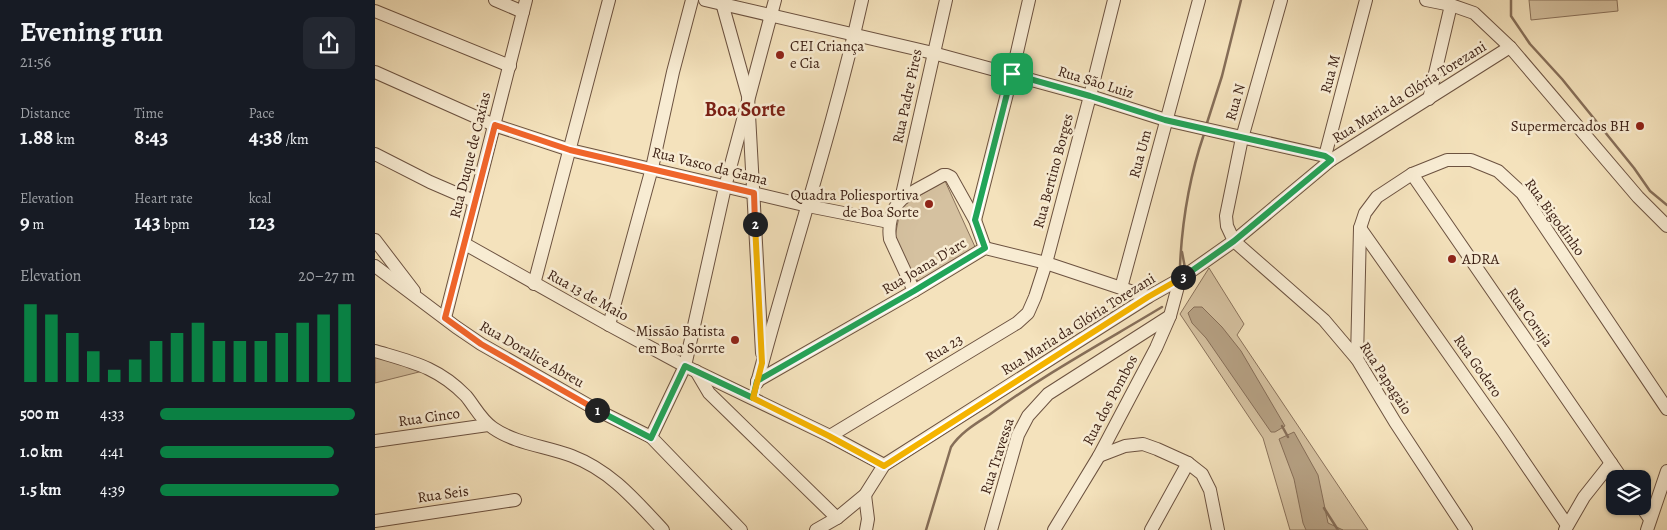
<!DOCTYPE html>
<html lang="en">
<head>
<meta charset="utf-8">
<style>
  body { margin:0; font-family:Alegreya,serif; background:#242831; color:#f1f3f6; height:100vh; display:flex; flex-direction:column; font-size:19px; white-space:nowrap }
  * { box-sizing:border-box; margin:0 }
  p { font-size:16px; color:#9ea1a6 }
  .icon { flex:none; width:28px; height:28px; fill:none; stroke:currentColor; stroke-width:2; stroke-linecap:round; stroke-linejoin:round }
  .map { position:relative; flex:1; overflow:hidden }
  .drawer { display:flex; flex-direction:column; background:#171b24; width:375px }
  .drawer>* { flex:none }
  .controls { position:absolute; left:1231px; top:470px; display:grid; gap:10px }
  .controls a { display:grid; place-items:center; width:45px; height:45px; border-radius:10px; background:#171b24; box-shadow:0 1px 4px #0004; font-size:25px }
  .pin { position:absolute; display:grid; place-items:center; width:42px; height:42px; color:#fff; margin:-21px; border-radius:10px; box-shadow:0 2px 8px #0006 }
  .km { position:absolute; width:25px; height:25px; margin:-12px; border-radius:50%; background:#222; color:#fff; font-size:14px; line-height:25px; text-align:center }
  .round { display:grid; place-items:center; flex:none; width:52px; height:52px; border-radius:10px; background:#242831 }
  .head { display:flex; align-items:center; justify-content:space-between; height:85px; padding:0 20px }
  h1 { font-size:28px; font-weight:700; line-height:38px }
  .figures { display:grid; grid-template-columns:repeat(3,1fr); gap:8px; height:85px; padding:5px 20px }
  .figures div { display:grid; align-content:center }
  .figures b { font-size:21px; font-weight:700 }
  .figures small { font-size:14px; font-weight:400 }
  .figures p { font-size:14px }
  .chart { height:140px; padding:10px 20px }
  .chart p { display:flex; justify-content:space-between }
  .chart svg { width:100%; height:90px; margin-top:5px; stroke:#0b8043; stroke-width:6 }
  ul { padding:0 20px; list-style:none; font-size:16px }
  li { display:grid; grid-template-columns:80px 60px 1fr; align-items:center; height:38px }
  li i { height:12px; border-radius:6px; background:#0b8043 }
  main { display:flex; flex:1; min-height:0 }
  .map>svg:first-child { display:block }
  .green { fill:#d5c1a0; stroke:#8a725b }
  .water { fill:#b6a184; stroke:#866e58 }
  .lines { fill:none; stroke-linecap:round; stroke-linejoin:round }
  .stream { stroke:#866e58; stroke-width:2.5 }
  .minor-casing { stroke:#6c5240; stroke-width:14 }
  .minor { stroke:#f8ecd3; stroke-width:12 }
  .split-1-casing { stroke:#fff; stroke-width:10 }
  .split-2-casing { stroke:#fff; stroke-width:10 }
  .split-3-casing { stroke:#fff; stroke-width:10 }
  .split-4-casing { stroke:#fff; stroke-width:10 }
  .split-1 { stroke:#22a559; stroke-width:6 }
  .split-2 { stroke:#f0652b; stroke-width:6 }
  .split-3 { stroke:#f5b400; stroke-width:6 }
  .split-4 { stroke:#22a559; stroke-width:6 }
  .poi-dot { fill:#8f2418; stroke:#f8ecd3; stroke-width:2 }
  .labels { text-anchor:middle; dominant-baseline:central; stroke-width:5; stroke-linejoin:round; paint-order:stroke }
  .poi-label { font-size:15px; fill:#3e2216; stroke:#f8ecd3; text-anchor:end }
  .street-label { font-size:15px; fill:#3e2216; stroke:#f8ecd3 }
  .district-label { font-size:20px; font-weight:bold; fill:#7a1f14; stroke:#f8ecd3 }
</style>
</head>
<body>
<main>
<section class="drawer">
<div class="head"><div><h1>Evening run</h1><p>21:56</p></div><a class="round"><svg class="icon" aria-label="share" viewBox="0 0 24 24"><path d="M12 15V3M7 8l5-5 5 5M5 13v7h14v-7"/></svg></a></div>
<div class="figures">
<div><p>Distance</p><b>1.88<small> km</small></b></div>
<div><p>Time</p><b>8:43</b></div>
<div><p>Pace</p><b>4:38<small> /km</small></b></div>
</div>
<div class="figures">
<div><p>Elevation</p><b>9<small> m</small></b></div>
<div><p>Heart rate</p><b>143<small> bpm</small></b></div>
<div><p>kcal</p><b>123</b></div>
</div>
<div class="chart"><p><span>Elevation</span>20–27 m</p>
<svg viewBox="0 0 160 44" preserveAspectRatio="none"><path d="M5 44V6M15 44V11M25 44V20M35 44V29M45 44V38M55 44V33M65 44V24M75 44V20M85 44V15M95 44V24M105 44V24M115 44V24M125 44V20M135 44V15M145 44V11M155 44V6"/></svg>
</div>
<ul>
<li><b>500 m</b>4:33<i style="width:100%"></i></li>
<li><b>1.0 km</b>4:41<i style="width:89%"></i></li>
<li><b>1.5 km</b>4:39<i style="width:92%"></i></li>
</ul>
</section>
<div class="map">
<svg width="1292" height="530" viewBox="0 0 1292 530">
  <rect width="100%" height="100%" fill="#f4e2bc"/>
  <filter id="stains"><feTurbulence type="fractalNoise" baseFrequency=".004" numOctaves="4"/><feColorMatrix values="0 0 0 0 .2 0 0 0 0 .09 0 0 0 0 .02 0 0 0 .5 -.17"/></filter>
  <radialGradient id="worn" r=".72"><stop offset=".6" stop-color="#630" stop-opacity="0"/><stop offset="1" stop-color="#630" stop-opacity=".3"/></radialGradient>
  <g class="green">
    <polygon points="1154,0 1242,0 1243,11 1156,20"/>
    <polygon points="570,181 601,249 544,283 519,242 526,206"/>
    <polygon points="834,268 869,324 862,335 993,530 915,530 888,438 805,314"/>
    <polygon points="0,357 48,371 0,383"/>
  </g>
  <g class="water">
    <polygon points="819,307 827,307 847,327 866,351 910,426 900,432 896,432 831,338 817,323 813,313"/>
    <polygon points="919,432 943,475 953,523 968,530 931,530 928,523 919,479 904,439"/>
  </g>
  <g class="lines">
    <g class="stream">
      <polyline points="1136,0 1136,16 1155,44 1187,79 1259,168 1275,191 1292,205"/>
      <polyline points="831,126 847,76 866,0"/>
      <polyline points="807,252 810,268"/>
      <path d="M805 266C807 222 815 175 829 134"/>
      <polyline points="907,426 913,437"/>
      <polyline points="949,508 963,530"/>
      <path d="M551 530 576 447C585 433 600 424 614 415 668 375 729 342 787 307"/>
    </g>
    <defs>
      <g id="minor">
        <polyline points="120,0 148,12"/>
        <polyline points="330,0 558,53 715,96 791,120 950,156 956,160"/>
        <polyline points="348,0 347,3 373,96 387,353"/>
        <polyline points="906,0 867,138 851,216 852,226 859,241 949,320 982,359 1020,422 1091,530"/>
        <polyline points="1051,0 1076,5 1099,13 1135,47 1263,197 1292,226"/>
        <polyline points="0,11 135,66"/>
        <polyline points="0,72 119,125 195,150 433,206 514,222"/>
        <polyline points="1054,99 1076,5"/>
        <polyline points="0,154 55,182 99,201"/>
        <polyline points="950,156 991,0"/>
        <polyline points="1037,174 1247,479"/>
        <polyline points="526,199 571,0"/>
        <polyline points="600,220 637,74 654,0"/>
        <polyline points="985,228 1128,431 1192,525"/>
        <polyline points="0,240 39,291"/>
        <polyline points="90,244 234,325 310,366 455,436 509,465"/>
        <polyline points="0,266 81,327 106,344 222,410 276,437 366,530"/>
        <polyline points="159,284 234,0"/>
        <polyline points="746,288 824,0"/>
        <path d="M539 291 515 239C513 226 516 209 527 199 537 191 557 182 568 175H572L576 177 600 220 610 248"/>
        <polyline points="70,318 151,0"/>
        <polyline points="234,325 277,168 298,72 317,0"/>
        <path d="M0 351C37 362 63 367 91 396 100 407 106 420 118 428 141 444 171 446 197 456 236 471 260 500 288 530"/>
        <polyline points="982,359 985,228 990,213 1002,197 1037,174 1072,160 1096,160 1123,171 1147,193 1292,409"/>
        <polyline points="321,371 334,393 462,518"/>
        <polyline points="382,381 539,291 610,248 671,263 773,297"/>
        <path d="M382 383C416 255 458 130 487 0"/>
        <polyline points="455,436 642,323 653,313 660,297 671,263 715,96 739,0"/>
        <polyline points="276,437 310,366 350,187 400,0"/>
        <polyline points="0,441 113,425"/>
        <polyline points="724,456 750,446 768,444 782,449 813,463 827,474 835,490 843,530"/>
        <polyline points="490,495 493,519 491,530"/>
        <polyline points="1266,506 1275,519"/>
        <polyline points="0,521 140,500"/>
        <polyline points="441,530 462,518 490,495 509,465 773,297 805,279 859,241 956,160 1135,47"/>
        <polyline points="616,530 643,435 653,416 673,394 795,316"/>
        <polyline points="679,530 724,456 781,348 795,316 805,279"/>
        <polyline points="776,530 813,463"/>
        <polyline points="1190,530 1209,497 1236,463"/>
        <polyline points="1272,530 1292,471"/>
      </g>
    </defs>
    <use href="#minor" class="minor-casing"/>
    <use href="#minor" class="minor"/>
  </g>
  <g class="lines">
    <defs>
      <polyline id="split-1" points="222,410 276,438 310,366 378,398 382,381 539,291 610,248 600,220 637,74"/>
      <polyline id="split-2" points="222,410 106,344 70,318 120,125 195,150 379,193 380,224"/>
      <polyline id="split-3" points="380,224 387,363 378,398 454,436 509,466 773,297 808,277"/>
      <polyline id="split-4" points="637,74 715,96 790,120 950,156 956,160 859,241 808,277"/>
    </defs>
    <use href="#split-1" class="split-1-casing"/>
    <use href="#split-2" class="split-2-casing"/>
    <use href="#split-3" class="split-3-casing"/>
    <use href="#split-4" class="split-4-casing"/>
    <use href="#split-1" class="split-1"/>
    <use href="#split-2" class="split-2"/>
    <use href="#split-3" class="split-3"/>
    <use href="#split-4" class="split-4"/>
  </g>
  <g class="poi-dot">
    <circle cx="405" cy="55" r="5"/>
    <circle cx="1265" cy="126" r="5"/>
    <circle cx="554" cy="204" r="5"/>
    <circle cx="1077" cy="259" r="5"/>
    <circle cx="360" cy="340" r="5"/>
  </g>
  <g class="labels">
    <g class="poi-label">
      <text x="415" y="46" text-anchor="start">CEI Criança<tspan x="415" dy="17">e Cia</tspan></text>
      <text x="1255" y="126">Supermercados BH</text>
      <text x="544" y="195">Quadra Poliesportiva<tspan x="544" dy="17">de Boa Sorte</tspan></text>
      <text x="1087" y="259" text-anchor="start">ADRA</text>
      <text x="350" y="331">Missão Batista<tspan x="350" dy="17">em Boa Sorrte</tspan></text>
    </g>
    <g class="street-label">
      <text transform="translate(955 74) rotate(-75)">Rua M</text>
      <text transform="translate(721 82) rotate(17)">Rua São Luiz</text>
      <text transform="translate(1034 92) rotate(-32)">Rua Maria da Glória Torezani</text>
      <text transform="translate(532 96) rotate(-78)">Rua Padre Pires</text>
      <text transform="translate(860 102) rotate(-74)">Rua N</text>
      <text transform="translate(765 154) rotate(-75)">Rua Um</text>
      <text transform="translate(95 155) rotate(-76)">Rua Duque de Caxias</text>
      <text transform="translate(335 166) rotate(14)">Rua Vasco da Gama</text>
      <text transform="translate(678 171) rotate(-75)">Rua Bertino Borges</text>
      <text transform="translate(1180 217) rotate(54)">Rua Bigodinho</text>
      <text transform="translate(549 266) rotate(-31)">Rua Joana D'arc</text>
      <text transform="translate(213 295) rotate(29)">Rua 13 de Maio</text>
      <text transform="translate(1155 317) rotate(55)">Rua Coruja</text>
      <text transform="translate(703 324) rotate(-32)">Rua Maria da Glória Torezani</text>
      <text transform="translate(569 348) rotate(-31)">Rua 23</text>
      <text transform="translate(157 354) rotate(30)">Rua Doralice Abreu</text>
      <text transform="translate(1103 366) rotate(55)">Rua Godero</text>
      <text transform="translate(1011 378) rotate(57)">Rua Papagaio</text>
      <text transform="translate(735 400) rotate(-62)">Rua dos Pombos</text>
      <text transform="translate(54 417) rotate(-8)">Rua Cinco</text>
      <text transform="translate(622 456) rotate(-72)">Rua Travessa</text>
      <text transform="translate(68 494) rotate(-8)">Rua Seis</text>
    </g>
    <g class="district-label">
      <text x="370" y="109">Boa Sorte</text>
    </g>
  </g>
  <rect width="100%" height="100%" filter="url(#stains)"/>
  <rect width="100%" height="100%" fill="url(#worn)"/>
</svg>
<div class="controls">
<a><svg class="icon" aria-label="layers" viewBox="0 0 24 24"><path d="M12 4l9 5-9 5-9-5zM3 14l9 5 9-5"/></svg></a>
</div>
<div class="pin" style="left:637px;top:74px;background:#1e9e55"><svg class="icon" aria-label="arrive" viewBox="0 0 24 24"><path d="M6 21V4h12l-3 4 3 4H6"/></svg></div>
<b class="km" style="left:222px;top:410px">1</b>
<b class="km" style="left:380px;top:224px">2</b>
<b class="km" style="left:808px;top:277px">3</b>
</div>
</main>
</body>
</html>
